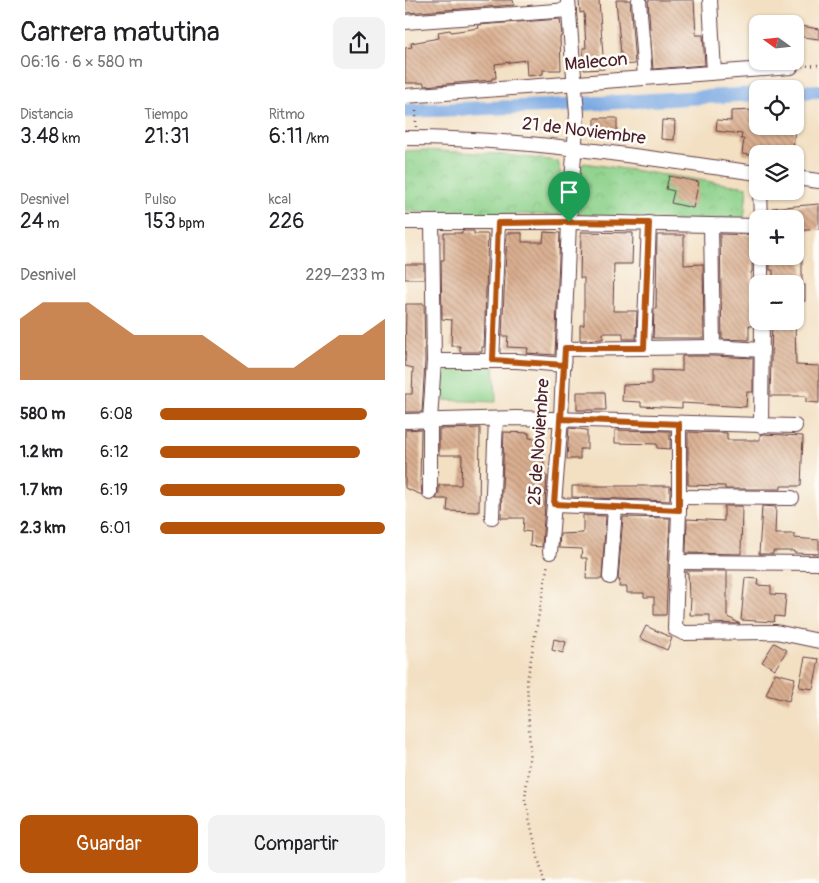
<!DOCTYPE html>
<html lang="es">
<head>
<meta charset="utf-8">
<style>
  body { margin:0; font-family:Pangolin,sans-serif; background:#f2f2f2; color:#202124; height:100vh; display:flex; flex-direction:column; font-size:19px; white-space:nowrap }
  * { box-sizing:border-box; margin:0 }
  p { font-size:16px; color:#757577 }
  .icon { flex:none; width:28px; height:28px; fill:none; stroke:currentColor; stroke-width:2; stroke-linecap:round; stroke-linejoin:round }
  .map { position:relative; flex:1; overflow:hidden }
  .side { display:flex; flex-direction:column; background:#fff; width:405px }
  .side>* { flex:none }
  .needle { width:32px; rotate:285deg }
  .buttons { position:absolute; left:344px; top:15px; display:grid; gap:10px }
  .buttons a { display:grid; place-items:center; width:55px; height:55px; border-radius:10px; background:#fff; box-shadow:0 1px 4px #0004; font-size:25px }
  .pin { position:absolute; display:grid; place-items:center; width:42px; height:42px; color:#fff; margin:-51px -21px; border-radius:50% 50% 50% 0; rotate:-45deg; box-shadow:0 0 5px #0007 }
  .pin .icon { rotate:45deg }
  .round { display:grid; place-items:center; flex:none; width:52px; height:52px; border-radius:10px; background:#f2f2f2 }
  .head { display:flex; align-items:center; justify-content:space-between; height:85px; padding:0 20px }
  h1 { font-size:28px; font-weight:600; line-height:38px }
  .metrics { display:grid; grid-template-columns:repeat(3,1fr); gap:8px; height:85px; padding:5px 20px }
  .metrics div { display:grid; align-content:center }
  .metrics b { font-size:21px; font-weight:600 }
  .metrics small { font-size:14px; font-weight:400 }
  .metrics p { font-size:14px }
  .chart { height:140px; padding:10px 20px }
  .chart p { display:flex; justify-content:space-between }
  .chart svg { width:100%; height:90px; margin-top:5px; fill:#b45309; opacity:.7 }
  .cta { display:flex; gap:10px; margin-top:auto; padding:10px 20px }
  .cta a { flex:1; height:58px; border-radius:10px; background:#b45309; color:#fff; font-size:20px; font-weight:600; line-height:58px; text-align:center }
  .cta a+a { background:#f2f2f2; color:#202124 }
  ul { padding:0 20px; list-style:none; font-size:16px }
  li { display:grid; grid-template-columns:80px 60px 1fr; align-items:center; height:38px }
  li i { height:12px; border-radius:6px; background:#b45309 }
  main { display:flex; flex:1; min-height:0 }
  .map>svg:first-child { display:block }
  .grass { fill:#8dd18a; stroke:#6c785a }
  .park { fill:url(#park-crowns); stroke:#6c785a }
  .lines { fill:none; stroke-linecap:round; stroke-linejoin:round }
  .canal { stroke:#79a7e2; stroke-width:14 }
  .building { fill:url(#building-back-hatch) }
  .minor-casing { stroke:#633c42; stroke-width:16 }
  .path { stroke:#633c42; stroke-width:2.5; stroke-dasharray:1 4; stroke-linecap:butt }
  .minor { stroke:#fff; stroke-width:14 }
  .route-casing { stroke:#fff; stroke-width:10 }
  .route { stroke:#b45309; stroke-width:6 }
  .labels { text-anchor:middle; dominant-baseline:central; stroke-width:5; stroke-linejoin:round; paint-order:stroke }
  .street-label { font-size:18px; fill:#4a1f2b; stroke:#fdfcf7 }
</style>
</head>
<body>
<main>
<section class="side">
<div class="head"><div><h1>Carrera matutina</h1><p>06:16 · 6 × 580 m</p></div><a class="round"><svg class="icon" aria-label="share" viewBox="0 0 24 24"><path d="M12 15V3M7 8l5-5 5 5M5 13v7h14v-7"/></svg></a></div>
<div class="metrics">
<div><p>Distancia</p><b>3.48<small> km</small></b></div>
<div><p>Tiempo</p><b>21:31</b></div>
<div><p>Ritmo</p><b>6:11<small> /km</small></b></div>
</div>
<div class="metrics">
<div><p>Desnivel</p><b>24<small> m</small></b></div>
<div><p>Pulso</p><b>153<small> bpm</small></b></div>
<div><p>kcal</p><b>226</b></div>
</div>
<div class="chart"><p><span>Desnivel</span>229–233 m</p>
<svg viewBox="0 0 160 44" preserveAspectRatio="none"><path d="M0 44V14L10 6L20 6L30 6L40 14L50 22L60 22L70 22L80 22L90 30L100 38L110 38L120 38L130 30L140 22L150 22L160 14V44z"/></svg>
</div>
<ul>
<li><b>580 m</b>6:08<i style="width:92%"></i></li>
<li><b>1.2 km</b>6:12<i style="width:89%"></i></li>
<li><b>1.7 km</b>6:19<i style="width:82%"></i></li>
<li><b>2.3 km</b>6:01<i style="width:100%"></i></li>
</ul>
<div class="cta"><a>Guardar</a><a>Compartir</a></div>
</section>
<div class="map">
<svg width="414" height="883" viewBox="0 0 414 883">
  <defs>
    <pattern id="park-crowns" width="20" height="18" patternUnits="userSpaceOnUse" patternTransform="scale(1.25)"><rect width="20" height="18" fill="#8dd18a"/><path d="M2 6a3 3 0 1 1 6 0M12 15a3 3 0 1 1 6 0" fill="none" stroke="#7bb377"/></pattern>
    <pattern id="building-back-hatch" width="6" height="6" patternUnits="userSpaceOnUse" patternTransform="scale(1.25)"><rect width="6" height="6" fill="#daaf90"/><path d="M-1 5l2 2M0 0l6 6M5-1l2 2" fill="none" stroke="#b38e76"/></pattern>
  </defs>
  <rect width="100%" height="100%" fill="#fdfcf7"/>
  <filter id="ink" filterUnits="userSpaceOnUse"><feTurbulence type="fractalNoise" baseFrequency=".02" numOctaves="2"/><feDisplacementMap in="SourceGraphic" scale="10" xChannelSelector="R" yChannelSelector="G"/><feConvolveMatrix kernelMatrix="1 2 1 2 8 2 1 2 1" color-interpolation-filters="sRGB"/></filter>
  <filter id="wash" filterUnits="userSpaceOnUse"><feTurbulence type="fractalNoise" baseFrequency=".0096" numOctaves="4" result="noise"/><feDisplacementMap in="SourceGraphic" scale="20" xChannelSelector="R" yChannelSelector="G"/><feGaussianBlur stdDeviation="1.12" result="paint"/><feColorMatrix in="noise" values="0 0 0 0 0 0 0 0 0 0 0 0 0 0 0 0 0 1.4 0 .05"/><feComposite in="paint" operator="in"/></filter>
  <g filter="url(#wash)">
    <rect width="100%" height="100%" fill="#f3e0c3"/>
    <polygon class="grass" points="89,362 91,402 35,400 36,366"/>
    <g class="park">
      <polygon points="17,150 92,154 153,161 158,180 155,215 0,212 0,151"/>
      <polygon points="179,163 342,187 339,221 174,224 175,167"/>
    </g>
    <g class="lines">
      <g class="canal">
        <polyline points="390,92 414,91"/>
        <polyline points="0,111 143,106 352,94"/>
      </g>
    </g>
    <g id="blocks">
      <g class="building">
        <polygon points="0,0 108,0 109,5 0,13"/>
        <polygon points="174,0 194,0 199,69 179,70 178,48 181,48 179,12 175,13"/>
        <polygon points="211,0 225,0 230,64 217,65"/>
        <polygon points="243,0 289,0 291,35 298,35 300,65 248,69"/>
        <polygon points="155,19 157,36 155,37 156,70 138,70 138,74 122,76 121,60 90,64 91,78 87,78 87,80 19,86 19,83 0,83 0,48 7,47 6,43 34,38 33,32 45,30 46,32 74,28 73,25"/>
        <polygon points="390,25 414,29 414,39 390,36"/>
        <polygon points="350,110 352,126 390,126 388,150 372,147 371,154 352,154 352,156 337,154 339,139 336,139 337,134 311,131 312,120 326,121 326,111"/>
        <polygon points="190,118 212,118 212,131 190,130"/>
        <polygon points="257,120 270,121 269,140 256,139"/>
        <polygon points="264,176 294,182 288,208 266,203 269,191 261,189"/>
        <polygon points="414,204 414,229 390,231 390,216 368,216 367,208"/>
        <polygon points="57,231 69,231 69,234 83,234 79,347 77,347 77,352 55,352 55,346 46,346 47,320 37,319 36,260 39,260 39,233 57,233"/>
        <polygon points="139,232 155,233 150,355 122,353 123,348 102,347 103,336 97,336 102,233 117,233 117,242 138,242"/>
        <polygon points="176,232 228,233 227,264 209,264 208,311 232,311 231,339 218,339 218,333 198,333 198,339 175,340 175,325 179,325 179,278 175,278"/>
        <polygon points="315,234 351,235 351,249 347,256 347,272 346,272 346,301 349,301 348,326 344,325 344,340 317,339"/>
        <polygon points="252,235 279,235 279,265 298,264 299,338 248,338 249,309 251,309"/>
        <polygon points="365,256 397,256 397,283 368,283 368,270 365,270"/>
        <rect x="0" y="264" width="19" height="15"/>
        <rect x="390" y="285" width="10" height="16"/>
        <polygon points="1,304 19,304 20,361 17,412 0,412 0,394 7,394 8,368 0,366"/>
        <polygon points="367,321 390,321 391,365 414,366 414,403 401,402 401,396 365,396"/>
        <polygon points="277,356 308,356 348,358 348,392 342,392 341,407 277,403 277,408 236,406 236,402 217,401 218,385 247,384 247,370 277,371"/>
        <polygon points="172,392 200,392 201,410 172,410"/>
        <polygon points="75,428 74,512 42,511 43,499 31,499 34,493 34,485 56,485 57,455 34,455 34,429"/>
        <polygon points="164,428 182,430 182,449 175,449 175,459 162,459"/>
        <polygon points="16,429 15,485 16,485 17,495 0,488 0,430"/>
        <polygon points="210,430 265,431 265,449 252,448 252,444 210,443"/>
        <polygon points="99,432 124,433 124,438 138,439 139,476 142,476 137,547 125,546 126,532 118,531 119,518 96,518"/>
        <polygon points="283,432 322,433 322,440 355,440 355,435 358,434 398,436 396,486 376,486 376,489 320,489 320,486 283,485"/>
        <polygon points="167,486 265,486 265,501 167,497"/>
        <polygon points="319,506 337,506 336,554 281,553 282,519 319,521"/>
        <polygon points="357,506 371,507 370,534 389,534 389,538 414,540 414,554 389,553 389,551 368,551 368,554 354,554"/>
        <polygon points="178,515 201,516 197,579 181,579 182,558 176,558 177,549 154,548 155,534 178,533"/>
        <polygon points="218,517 265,518 261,615 249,615 249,597 239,597 239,593 222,593 222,587 214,587 215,580 213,580"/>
        <polygon points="281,571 322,571 322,616 335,624 305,623 305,615 285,615 286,598 284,598 283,573 281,573"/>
        <polygon points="340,578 353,579 352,585 366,586 366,594 381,595 379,617 370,616 369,622 336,620"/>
        <polygon points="241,626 267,638 262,650 235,638"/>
        <polygon points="149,639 161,642 158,653 147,650"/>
        <polygon points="369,643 382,650 370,669 357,662"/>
        <polygon points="400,657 414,659 408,689 394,687"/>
        <polygon points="370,673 390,678 384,701 361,695"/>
      </g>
    </g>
  </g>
  <g filter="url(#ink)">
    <use href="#blocks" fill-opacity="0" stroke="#633c42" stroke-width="1"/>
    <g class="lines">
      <defs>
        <g id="minor">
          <polyline points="234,0 240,77"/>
          <polyline points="305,0 309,72"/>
          <polyline points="0,22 164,10"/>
          <polyline points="0,96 386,67"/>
          <path d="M0 138C120 138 234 157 352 173"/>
          <polyline points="390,178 414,181"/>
          <polyline points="355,191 356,219"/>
          <polyline points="0,222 164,222 352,226"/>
          <polyline points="306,225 308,347"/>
          <polyline points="356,256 356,284"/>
          <polyline points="239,348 244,223"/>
          <polyline points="160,349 308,347 357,350"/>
          <polyline points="29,361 112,361 159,365"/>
          <polyline points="87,361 93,223"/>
          <polyline points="0,421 111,418 390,426"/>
          <polyline points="274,424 274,510 270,629 279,633 371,632 414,641"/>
          <polyline points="356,426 357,321"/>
          <polyline points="25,493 25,420 29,361 27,222"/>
          <polyline points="273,497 387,498"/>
          <polyline points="149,505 274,510"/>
          <polyline points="87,517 91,419"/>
          <polyline points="145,552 156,419 164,222 172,114 163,0"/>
          <polyline points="272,562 414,563"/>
          <polyline points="205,577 210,508"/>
        </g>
      </defs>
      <use href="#minor" class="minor-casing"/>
      <g class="path">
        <polyline points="397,66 414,65"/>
        <polyline points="11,127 11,107"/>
        <polyline points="139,883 120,800 125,750 122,681 143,563"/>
      </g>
      <use href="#minor" class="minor"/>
    </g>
  </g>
  <g class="lines" filter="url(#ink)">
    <defs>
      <polyline id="route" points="164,222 93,223 88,360 159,365 149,504 274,510 274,424 156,419 160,348 239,348 244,223 164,222"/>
    </defs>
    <use href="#route" class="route-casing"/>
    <use href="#route" class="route"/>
  </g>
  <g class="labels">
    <g class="street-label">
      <text transform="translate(191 62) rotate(-5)">Malecon</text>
      <text transform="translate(179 131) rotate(7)">21 de Noviembre</text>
      <text transform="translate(134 442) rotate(-86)">25 de Noviembre</text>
    </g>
  </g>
</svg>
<div class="buttons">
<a><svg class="needle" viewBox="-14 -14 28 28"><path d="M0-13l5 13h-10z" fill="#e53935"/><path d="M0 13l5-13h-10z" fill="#757577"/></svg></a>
<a><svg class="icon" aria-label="locate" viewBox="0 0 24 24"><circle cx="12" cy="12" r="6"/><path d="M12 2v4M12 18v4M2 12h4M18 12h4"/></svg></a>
<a><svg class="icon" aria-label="layers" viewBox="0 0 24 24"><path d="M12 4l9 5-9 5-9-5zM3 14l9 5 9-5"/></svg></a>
<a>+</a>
<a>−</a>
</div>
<div class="pin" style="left:164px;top:222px;background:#1e9e55"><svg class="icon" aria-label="arrive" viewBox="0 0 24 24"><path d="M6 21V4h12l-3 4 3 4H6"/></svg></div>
</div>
</main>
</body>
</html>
